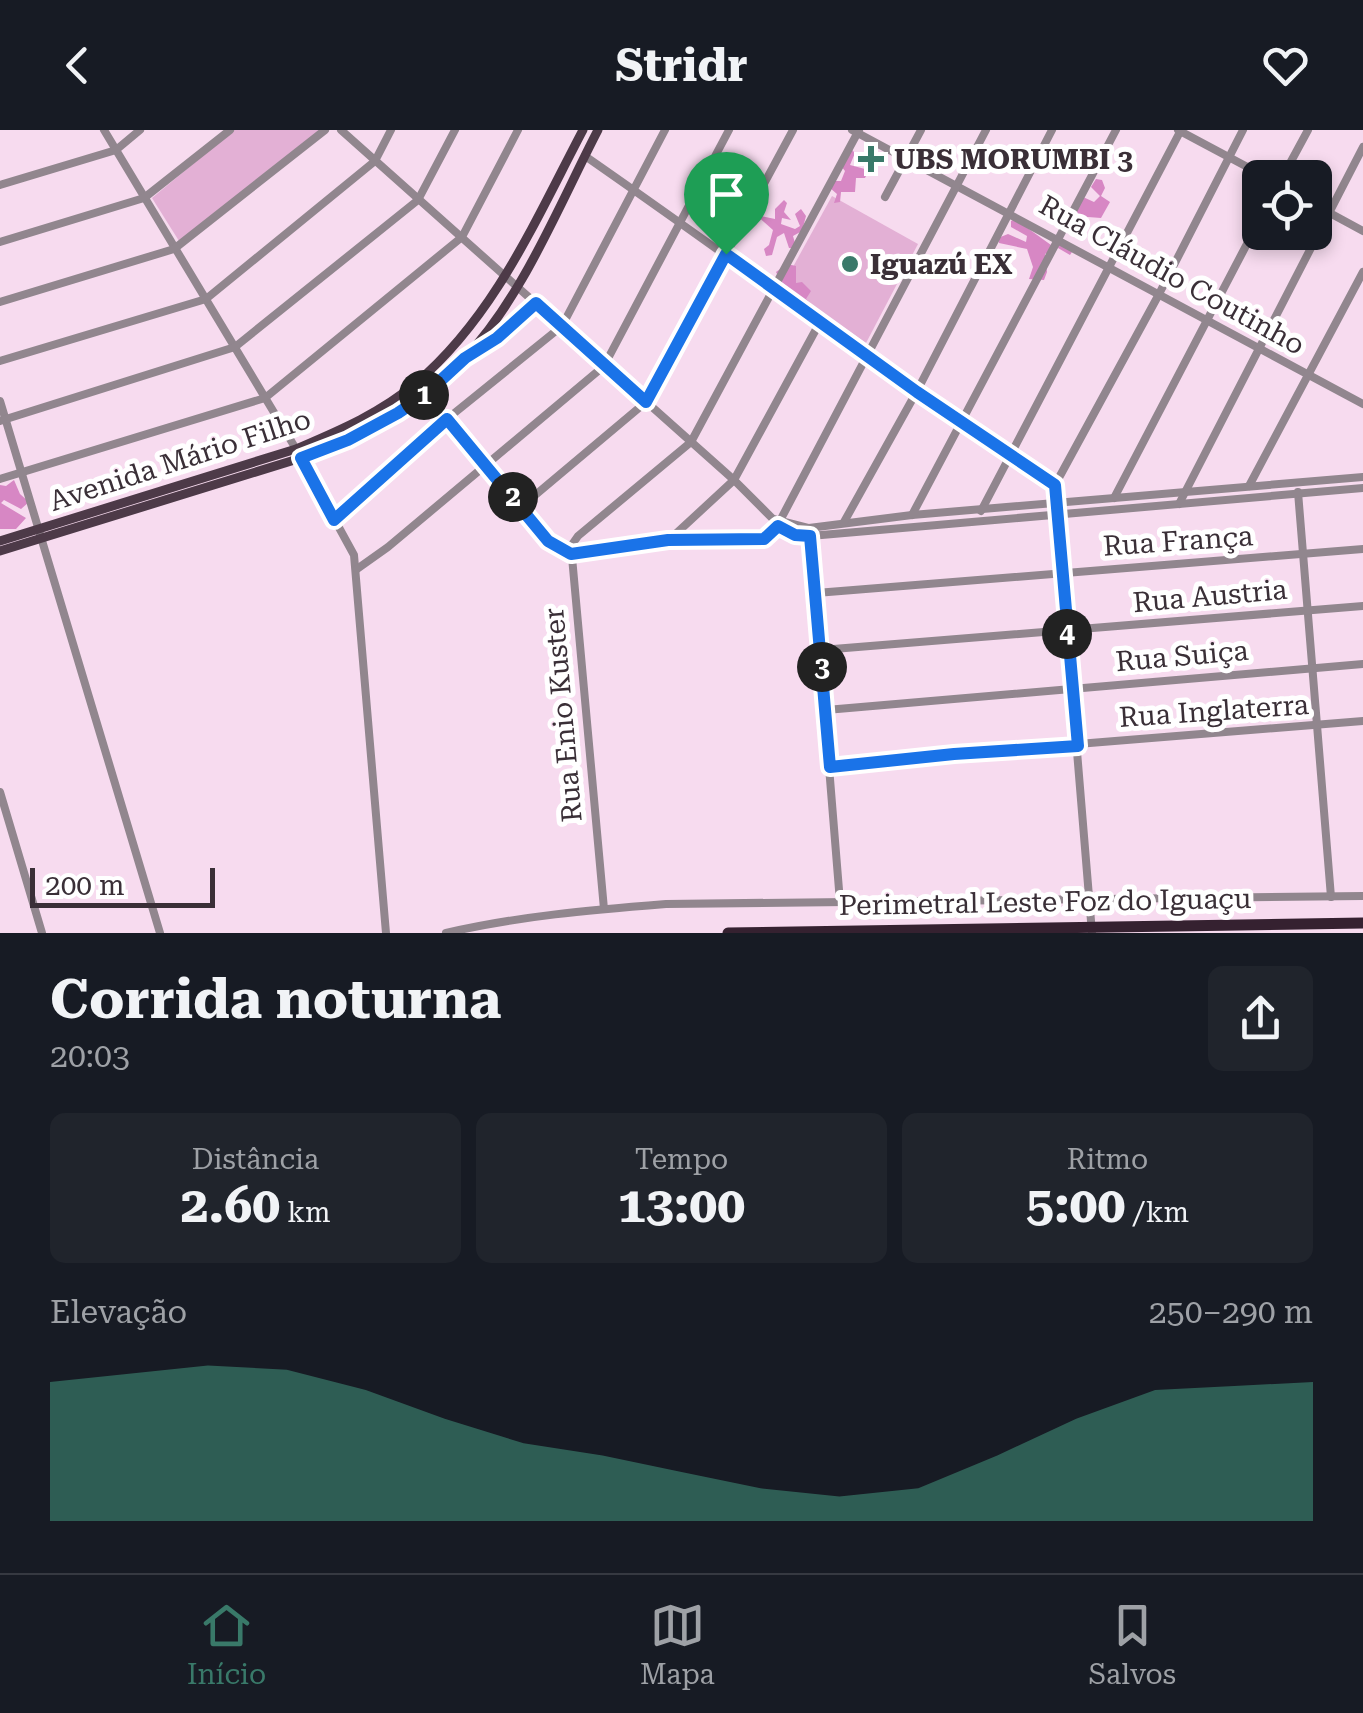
<!DOCTYPE html>
<html lang="pt">
<head>
<meta charset="utf-8">
<style>
  body { margin:0; font-family:"Roboto Serif",serif; background:#20242c; color:#f1f3f6; height:100vh; display:flex; flex-direction:column; font-size:38px; white-space:nowrap }
  * { box-sizing:border-box; margin:0 }
  p { font-size:32px; color:#9ea1a6 }
  .icon { flex:none; width:55px; height:55px; fill:none; stroke:currentColor; stroke-width:2; stroke-linecap:round; stroke-linejoin:round }
  .map { position:relative; height:803px; overflow:hidden }
  .details { display:flex; flex-direction:column; background:#171b24; flex:1 }
  .details>* { flex:none }
  .controls { position:absolute; left:1242px; top:30px; display:grid; gap:20px }
  .controls a { display:grid; place-items:center; width:90px; height:90px; border-radius:15px; background:#171b24; box-shadow:0 5px 15px #0003; font-size:50px }
  .scale { position:absolute; left:30px; bottom:25px; width:185px; box-sizing:border-box; padding-left:10px; border:5px solid #3a2f37; border-top:0; font-size:28px; line-height:35px; white-space:nowrap; color:#3a2f37; -webkit-text-stroke:8px #fff; paint-order:stroke }
  .pin { position:absolute; display:grid; place-items:center; width:85px; height:85px; color:#fff; margin:-102px -42px; border-radius:50% 50% 50% 0; rotate:-45deg; box-shadow:0 0 10px #0007 }
  .pin .icon { rotate:45deg }
  .km { position:absolute; width:50px; height:50px; margin:-25px; border-radius:50%; background:#222; color:#fff; font-size:28px; line-height:50px; text-align:center }
  .round { display:grid; place-items:center; flex:none; width:105px; height:105px; border-radius:15px; background:#20242c }
  .overview { display:flex; align-items:center; justify-content:space-between; height:170px; padding:0 50px }
  h1 { font-size:55px; font-weight:700; line-height:75px }
  .figures { display:grid; grid-template-columns:repeat(3,1fr); gap:15px; height:170px; padding:10px 50px }
  .figures div { display:grid; align-content:center; border-radius:15px; background:#20242c; text-align:center }
  .figures b { font-size:50px; font-weight:700 }
  .figures small { font-size:28px; font-weight:400 }
  .figures p { font-size:28px }
  .chart { height:280px; padding:20px 50px }
  .chart p { display:flex; justify-content:space-between }
  .chart svg { width:100%; height:180px; margin-top:10px; fill:#397969; opacity:.7 }
  header { display:flex; justify-content:space-between; align-items:center; height:130px; padding:0 50px; background:#171b24; font-size:45px; font-weight:700 }
  .tabs { display:flex; justify-content:space-around; align-items:center; height:140px; border-top:2px solid #363941; background:#171b24; font-size:28px; color:#9ea1a6 }
  .tabs a { display:grid; justify-items:center; gap:5px }
  .tabs .current { color:#397969 }
  .map>svg:first-child { display:block }
  .green { fill:#e3b0d5 }
  .forest { fill:#d787c4 }
  .lines { fill:none; stroke-linecap:round; stroke-linejoin:round }
  .minor { stroke:#91868e; stroke-width:8 }
  .major { stroke:#4d3a48; stroke-width:9 }
  .highway { stroke:#352130; stroke-width:11 }
  .route-casing { stroke:#fff; stroke-width:20 }
  .route { stroke:#1a73e8; stroke-width:12 }
  .poi-dot { fill:#397969; stroke:#fff; stroke-width:4 }
  .labels { text-anchor:middle; dominant-baseline:central; stroke-width:10; stroke-linejoin:round; paint-order:stroke }
  .poi-label { font-size:28px; font-weight:bold; fill:#3a2f37; stroke:#fff; text-anchor:start }
  .street-label { font-size:28px; fill:#3a2f37; stroke:#fff }
</style>
</head>
<body>
<header><svg class="icon" aria-label="back" viewBox="0 0 24 24"><path d="M15 5l-7 7 7 7"/></svg>Stridr<svg class="icon" aria-label="heart" viewBox="0 0 24 24"><path d="M12 20l-8-8c-3-5 5-10 8-4 3-6 11-1 8 4z"/></svg></header>
<div class="map">
<svg width="1363" height="803" viewBox="0 0 1363 803">
  <rect width="100%" height="100%" fill="#f7dbef"/>
  <g class="green">
    <polygon points="234,0 323,0 179,111 152,68"/>
    <polygon points="832,66 918,114 866,213 783,155"/>
  </g>
  <g class="forest">
    <polygon points="851,19 855,23 850,35 865,39 867,44 865,48 856,48 855,62 841,62 840,72 834,73 837,64 830,58 833,51 841,51 845,41 841,36"/>
    <polygon points="1096,49 1102,50 1105,58 1101,66 1110,72 1101,88 1088,87 1079,91 1075,84 1083,67 1094,72 1100,66 1091,57"/>
    <polygon points="784,70 787,73 784,82 791,90 782,88 781,94 795,99 800,96 795,84 801,79 806,86 802,101 793,106 795,113 792,118 789,118 784,103 777,107 772,125 766,126 764,119 769,115 773,100 756,85 755,77 761,71 766,73 761,86 775,89 775,79"/>
    <polygon points="1015,89 1051,115 1065,114 1072,122 1070,125 1058,118 1045,124 1047,142 1044,150 1029,149 1033,137 1027,119 999,113 998,108 1008,104 1026,112 1027,106 1011,97 1011,91"/>
    <polygon points="787,134 796,136 796,153 802,152 811,161 806,169 816,178 810,179 780,161 781,152 776,142"/>
    <polygon points="14,350 20,364 29,372 21,379 4,370 1,373 26,388 16,399 0,399 0,355 6,356"/>
  </g>
  <g class="lines">
    <g class="minor">
      <polyline points="104,0 296,319 354,425 386,803"/>
      <polyline points="341,0 734,350 776,392"/>
      <polyline points="852,0 1363,274"/>
      <polyline points="1178,0 1268,48"/>
      <path d="M585 26C742 135 895 250 1055 355"/>
      <polyline points="1282,48 1308,0"/>
      <polyline points="0,55 116,20 140,0"/>
      <polyline points="885,67 921,0"/>
      <polyline points="1315,75 1363,101"/>
      <polyline points="0,112 144,68 230,0"/>
      <polyline points="0,172 174,119 325,0"/>
      <polyline points="469,226 497,209 536,173"/>
      <polyline points="0,231 206,169 375,31 391,0"/>
      <polyline points="425,263 548,411 571,424"/>
      <polyline points="0,271 160,803"/>
      <polyline points="0,291 235,217 418,70 455,0"/>
      <polyline points="0,349 265,268 462,107 518,0"/>
      <polyline points="1249,356 1363,142"/>
      <polyline points="1298,362 1331,767"/>
      <polyline points="1114,368 1260,89"/>
      <polyline points="1179,374 1363,17"/>
      <polyline points="521,377 646,272 793,0"/>
      <polyline points="981,381 1181,0"/>
      <polyline points="912,385 1116,0"/>
      <polyline points="774,389 809,398 912,385 1363,347"/>
      <polyline points="334,390 447,289 562,196 665,0"/>
      <polyline points="844,392 917,261 1052,0"/>
      <polyline points="778,396 795,405 810,406 1363,358"/>
      <polyline points="810,403 840,772"/>
      <polyline points="668,411 734,350 820,192"/>
      <polyline points="571,424 668,411 763,409 773,404 986,0"/>
      <polyline points="357,439 388,417 604,236 729,0"/>
      <polyline points="816,463 1363,419"/>
      <polyline points="821,520 1363,476"/>
      <polyline points="826,580 1363,534"/>
      <polyline points="830,637 954,624 1363,591"/>
      <polyline points="0,662 42,803"/>
      <polyline points="604,779 571,416 578,406 691,312 859,0"/>
      <path d="M446 803C519 786 591 780 666 774L1363 766"/>
      <polyline points="1092,803 1055,355 1158,166 1243,0"/>
    </g>
    <g class="major">
      <path d="M0 411 296 319C338 301 381 283 416 253 495 186 536 89 583 0"/>
      <path d="M0 421 301 328C362 305 417 277 463 230 522 169 559 75 598 0"/>
    </g>
    <polyline class="highway" points="728,803 1363,793"/>
  </g>
  <g class="lines">
    <defs>
      <polygon id="route" points="726,124 917,262 1055,355 1078,616 954,624 830,637 810,406 795,405 778,396 764,409 668,410 571,424 548,411 447,289 334,390 301,328 348,310 398,283 426,264 465,228 497,208 536,173 646,272"/>
    </defs>
    <use href="#route" class="route-casing"/>
    <use href="#route" class="route"/>
  </g>
  <g class="poi-dot">
    <path d="M866 14h10v10h10v10h-10v10h-10v-10h-10v-10h10z"/>
    <circle cx="850" cy="134" r="10"/>
  </g>
  <g class="labels">
    <g class="poi-label">
      <text x="894" y="29">UBS MORUMBI 3</text>
      <text x="870" y="134">Iguazú EX</text>
    </g>
    <g class="street-label">
      <text transform="translate(1172 145) rotate(29)">Rua Cláudio Coutinho</text>
      <text transform="translate(180 330) rotate(-18)">Avenida Mário Filho</text>
      <text transform="translate(1178 411) rotate(-4)">Rua França</text>
      <text transform="translate(1210 466) rotate(-5)">Rua Austria</text>
      <text transform="translate(1182 526) rotate(-5)">Rua Suiça</text>
      <text transform="translate(1214 581) rotate(-4)">Rua Inglaterra</text>
      <text transform="translate(563 585) rotate(-95)">Rua Enio Kuster</text>
      <text transform="translate(1045 772) rotate(-1)">Perimetral Leste Foz do Iguaçu</text>
    </g>
  </g>
</svg>
<div class="controls">
<a><svg class="icon" aria-label="locate" viewBox="0 0 24 24"><circle cx="12" cy="12" r="6"/><path d="M12 2v4M12 18v4M2 12h4M18 12h4"/></svg></a>
</div>
<div class="scale">200 m</div>
<div class="pin" style="left:726px;top:124px;background:#1e9e55"><svg class="icon" aria-label="arrive" viewBox="0 0 24 24"><path d="M6 21V4h12l-3 4 3 4H6"/></svg></div>
<b class="km" style="left:424px;top:265px">1</b>
<b class="km" style="left:513px;top:367px">2</b>
<b class="km" style="left:822px;top:537px">3</b>
<b class="km" style="left:1067px;top:504px">4</b>
</div>
<section class="details">
<div class="overview"><div><h1>Corrida noturna</h1><p>20:03</p></div><a class="round"><svg class="icon" aria-label="share" viewBox="0 0 24 24"><path d="M12 15V3M7 8l5-5 5 5M5 13v7h14v-7"/></svg></a></div>
<div class="figures">
<div><p>Distância</p><b>2.60<small> km</small></b></div>
<div><p>Tempo</p><b>13:00</b></div>
<div><p>Ritmo</p><b>5:00<small> /km</small></b></div>
</div>
<div class="chart"><p><span>Elevação</span>250–290 m</p>
<svg viewBox="0 0 160 44" preserveAspectRatio="none"><path d="M0 44V10L10 8L20 6L30 7L40 12L50 19L60 25L70 28L80 32L90 36L100 38L110 36L120 28L130 19L140 12L150 11L160 10V44z"/></svg>
</div>
</section>
<nav class="tabs">
<a class="current"><svg class="icon" aria-label="home" viewBox="0 0 24 24"><path d="M3 11l9-7 9 7M6 9v11h12V9"/></svg>Início</a>
<a><svg class="icon" aria-label="map" viewBox="0 0 24 24"><path d="M3 6l6-2 6 2 6-2v14l-6 2-6-2-6 2zM9 4v14M15 6v14"/></svg>Mapa</a>
<a><svg class="icon" aria-label="saved" viewBox="0 0 24 24"><path d="M7 4h10v16l-5-4-5 4z"/></svg>Salvos</a>
</nav>
</body>
</html>
